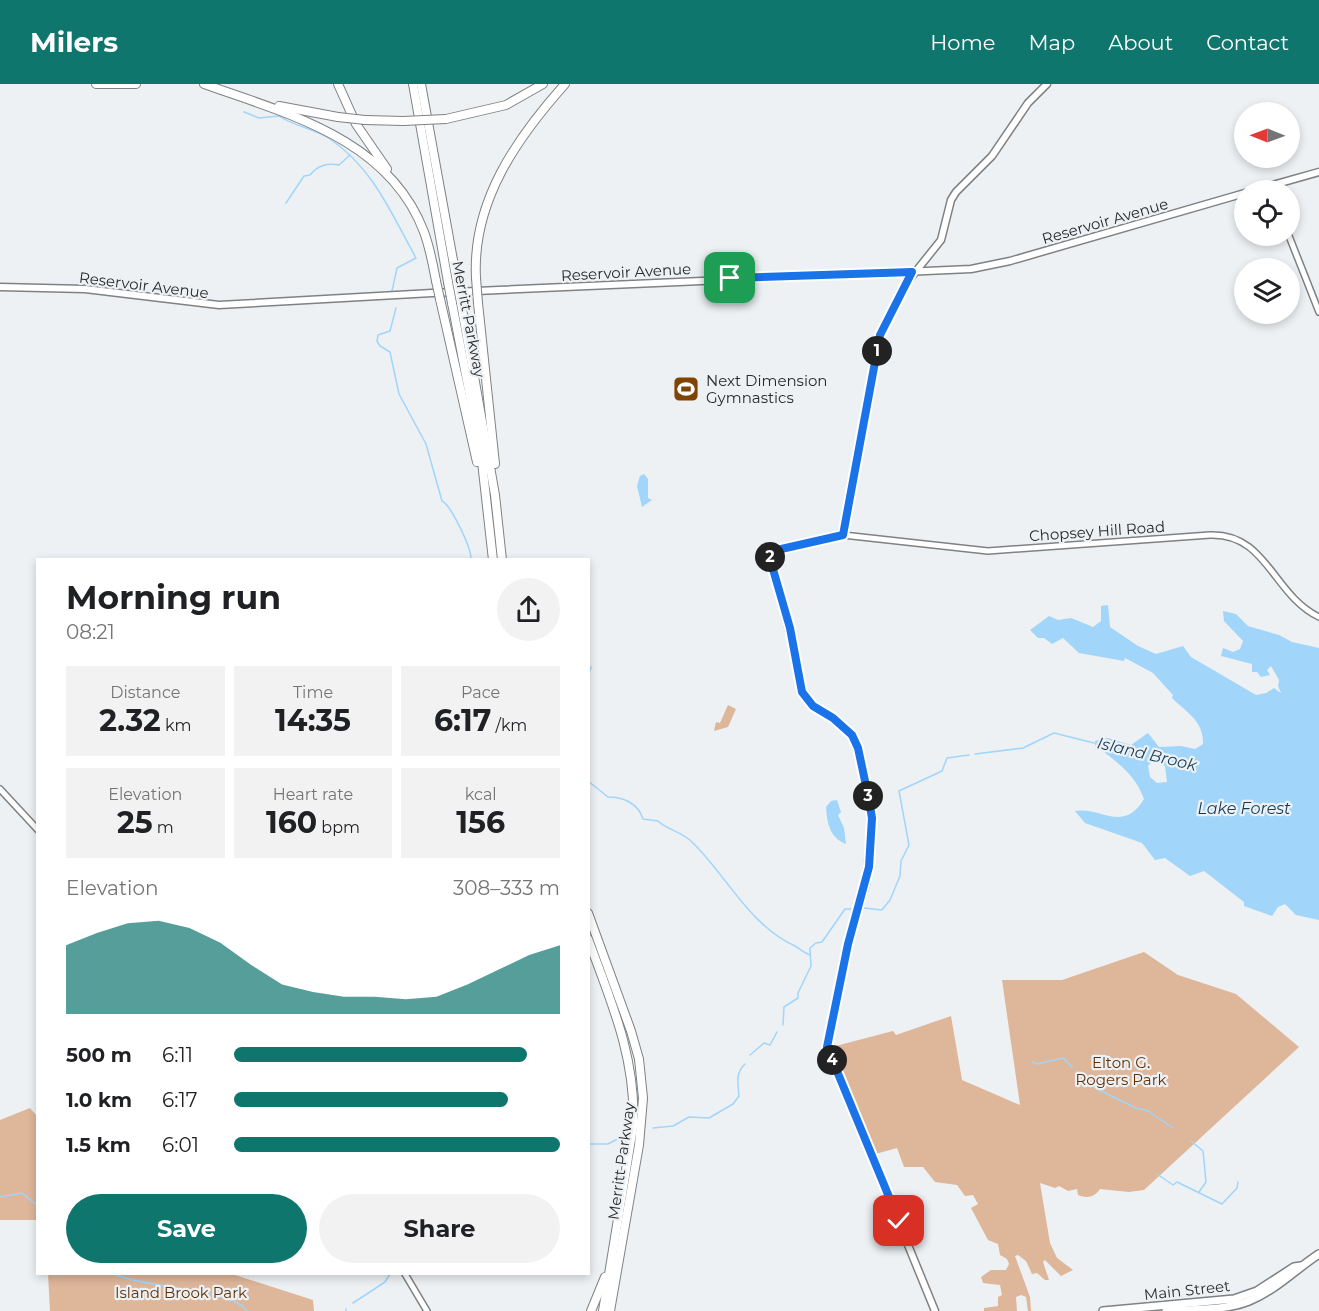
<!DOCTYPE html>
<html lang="en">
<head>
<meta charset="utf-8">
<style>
  body { margin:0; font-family:Montserrat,sans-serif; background:#f2f2f2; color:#202124; height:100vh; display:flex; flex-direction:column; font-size:22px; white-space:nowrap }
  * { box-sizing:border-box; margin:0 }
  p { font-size:20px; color:#757577 }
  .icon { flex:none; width:33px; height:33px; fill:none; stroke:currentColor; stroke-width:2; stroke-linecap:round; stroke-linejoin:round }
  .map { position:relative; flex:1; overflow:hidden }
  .sheet { position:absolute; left:36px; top:474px; width:554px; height:717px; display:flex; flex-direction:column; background:#fff; border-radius:0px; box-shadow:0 3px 9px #0003 }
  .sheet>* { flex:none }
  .needle { width:39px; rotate:271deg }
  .buttons { position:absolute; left:1234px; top:18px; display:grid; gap:12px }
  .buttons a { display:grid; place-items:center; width:66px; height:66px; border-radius:50%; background:#fff; box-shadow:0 3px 9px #0003; font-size:30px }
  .pin { position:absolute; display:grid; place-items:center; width:51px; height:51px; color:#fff; margin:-26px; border-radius:12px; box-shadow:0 3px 9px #0006 }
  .km { position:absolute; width:30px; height:30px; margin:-15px; border-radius:50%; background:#222; color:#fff; font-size:16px; line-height:30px; text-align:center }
  .round { display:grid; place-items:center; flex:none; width:63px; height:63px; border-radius:32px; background:#f2f2f2 }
  .overview { display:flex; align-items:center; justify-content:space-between; height:102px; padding:0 30px }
  h1 { font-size:33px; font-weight:700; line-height:45px }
  .metrics { display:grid; grid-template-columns:repeat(3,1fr); gap:9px; height:102px; padding:6px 30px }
  .metrics div { display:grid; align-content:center; border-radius:0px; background:#f2f2f2; text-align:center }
  .metrics b { font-size:30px; font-weight:700 }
  .metrics small { font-size:16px; font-weight:400 }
  .metrics p { font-size:16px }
  .chart { height:168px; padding:12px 30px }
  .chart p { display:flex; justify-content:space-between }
  .chart svg { width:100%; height:108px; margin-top:6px; fill:#0f766e; opacity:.7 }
  .action { display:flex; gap:12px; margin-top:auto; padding:12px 30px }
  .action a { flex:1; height:69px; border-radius:36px; background:#0f766e; color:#fff; font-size:24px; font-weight:700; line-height:69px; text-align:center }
  .action a+a { background:#f2f2f2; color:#202124 }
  ul { padding:0 30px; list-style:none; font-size:20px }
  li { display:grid; grid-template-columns:96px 72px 1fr; align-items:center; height:45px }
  li i { height:15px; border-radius:8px; background:#0f766e }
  header { display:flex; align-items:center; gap:36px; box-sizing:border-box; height:84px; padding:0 30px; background:#0f766e; color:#fff }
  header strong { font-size:28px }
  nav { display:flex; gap:33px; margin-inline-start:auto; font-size:21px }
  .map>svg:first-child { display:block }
  .green { fill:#deb69a }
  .water { fill:#a1d5fa; fill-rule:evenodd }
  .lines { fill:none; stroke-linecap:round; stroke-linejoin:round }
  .stream { stroke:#a1d5fa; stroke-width:1.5 }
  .tertiary-casing { stroke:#7e8284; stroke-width:8 }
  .secondary-casing { stroke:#7e8284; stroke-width:9 }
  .primary-casing { stroke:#7e8284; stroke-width:10 }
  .motorway-casing { stroke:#7e8284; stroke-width:10 }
  .tertiary { stroke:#fff; stroke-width:5 }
  .secondary { stroke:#fff; stroke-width:6 }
  .primary { stroke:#fff; stroke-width:7 }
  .motorway { stroke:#fff; stroke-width:8 }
  .motorway-bridge-casing { stroke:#7e8284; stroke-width:10; stroke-linecap:butt }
  .motorway-bridge { stroke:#fff; stroke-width:8 }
  .route-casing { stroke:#fff; stroke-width:12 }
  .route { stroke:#1a73e8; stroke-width:8 }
  .labels { text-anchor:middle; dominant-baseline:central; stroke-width:4.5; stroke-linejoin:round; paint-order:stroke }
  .street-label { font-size:15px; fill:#292a2b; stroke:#edf1f4 }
  .poi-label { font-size:15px; fill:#292a2b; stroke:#edf1f4; text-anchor:start }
  .park-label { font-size:15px; fill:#613208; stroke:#edf1f4 }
  .water-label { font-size:16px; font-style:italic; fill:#133b55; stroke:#edf1f4 }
</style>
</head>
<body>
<header>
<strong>Milers</strong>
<nav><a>Home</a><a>Map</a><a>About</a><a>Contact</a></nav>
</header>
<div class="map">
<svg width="1319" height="1227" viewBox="0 0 1319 1227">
  <rect width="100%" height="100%" fill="#edf1f4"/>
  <g class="green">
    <polygon points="728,621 736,625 728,643 714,647 716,638 720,639"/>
    <path d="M1144 868 1178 891 1236 910 1299 963 1144 1106 1129 1108 1100 1105C1095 1113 1087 1115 1078 1111L1077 1105 1068 1107 1059 1102 1055 1104 1040 1099 1050 1159 1057 1174 1073 1186 1061 1192 1045 1176 1043 1178 1049 1196H1045L1037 1189 1032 1190 1026 1177 1018 1171 1015 1172 1030 1213 1031 1227H1028L1026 1213 1021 1211 1016 1213 1017 1227H984V1224L998 1222V1213L1002 1211 1000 1201 983 1199 981 1193 991 1186H1006L1009 1180 1007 1175 1000 1171 998 1160 988 1156 971 1124 978 1120 973 1111 965 1112 957 1101 935 1098 923 1083H904L897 1064 872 1071 828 964 893 947 896 951 951 932 962 996 1020 1021 1002 896H1062Z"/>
    <polygon points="30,1024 37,1032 37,1136 0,1136 0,1036"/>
    <polygon points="48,1190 232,1190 313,1216 314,1227 50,1227"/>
  </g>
  <g class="water">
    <polygon points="644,390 648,395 648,414 652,416 642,423 637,402 640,392"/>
    <path d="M1108 521 1110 543 1138 562 1156 570 1183 562 1191 573 1256 611 1266 609 1274 604 1281 609 1278 602 1279 596 1271 582 1267 586 1270 591 1261 593 1257 588H1252V580L1221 572 1223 564 1233 568 1240 565 1243 557 1224 537 1223 527 1236 530 1248 542 1279 551 1292 558 1319 564V836L1296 831 1285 820 1278 823 1272 832 1244 822V818L1204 787 1190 792 1165 774 1155 776 1142 759 1085 739 1075 727C1101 722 1123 750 1144 715 1134 688 1116 678 1095 661V657L1108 654 1131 661 1148 649 1159 663 1181 662 1195 665 1203 660C1204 637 1186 628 1172 614L1173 611 1153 589 1125 574 1124 577 1079 569 1063 554 1052 560 1044 554H1038L1030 546 1049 532 1058 536 1071 534 1093 543 1101 537V522ZM1154 675 1165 682 1167 698 1157 699 1150 693 1148 682Z"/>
    <path d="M837 716 841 728 838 731 844 744 846 760C830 754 827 739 826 723L831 717Z"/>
  </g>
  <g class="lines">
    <g class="stream">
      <path d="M244 28 259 34 279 32C295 43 314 44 330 55 373 84 391 129 416 174L397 184 392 207"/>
      <path d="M286 119 304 92 310 91C318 81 327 79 339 81L350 71"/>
      <path d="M396 224 390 247 378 251 377 257 380 262 390 268 399 310 426 360 442 417C451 421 472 465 471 476"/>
      <polyline points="588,593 591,583"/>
      <polyline points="975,670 1023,664 1054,649 1094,659"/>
      <path d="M588 697 608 713C623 713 638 719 643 735L658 737C667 746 681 747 692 758 727 792 749 841 795 862 800 865 804 869 810 871"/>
      <polyline points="864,824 882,826 890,816 900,792 901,777 909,761 899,707 942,687 947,674 969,671"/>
      <polyline points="783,941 784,923 798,914 798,909 811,882 810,864 816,859 822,858 845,825 854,825"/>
      <polyline points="750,971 764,959 770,961 777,948"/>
      <polyline points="1032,978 1037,980 1063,974 1072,983"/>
      <polyline points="1076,987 1097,1005 1136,1024 1148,1027 1173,1044"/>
      <path d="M653 1044 673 1042 689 1033 709 1034 733 1020 739 1012C738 1000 735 989 745 980"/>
      <polyline points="1191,1057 1203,1067 1206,1098 1199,1108"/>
      <polyline points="588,1060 608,1060 623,1052"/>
      <polyline points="1157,1090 1173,1101 1177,1098 1222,1120 1237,1104 1238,1098"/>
      <polyline points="0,1113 22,1109 38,1122"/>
      <path d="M114 1190C144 1204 233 1205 247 1227"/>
      <polyline points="353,1219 385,1198 390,1190"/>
      <polyline points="346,1227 346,1225"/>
    </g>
    <defs>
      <g id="tertiary">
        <polyline points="1289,152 1319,228"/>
        <path d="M843 451 988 467 1210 451C1267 449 1272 510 1319 533"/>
        <polyline points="0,705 38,746"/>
        <polyline points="405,1190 427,1227"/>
      </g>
      <g id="secondary">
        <polyline points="1255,106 1319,88"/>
        <polyline points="0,203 85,205 219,221 432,209 971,185 1010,177 1245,109"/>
        <polyline points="935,1227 827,963 848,860 866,800 872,734 862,679 852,651 833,634 813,622 802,608 794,564 768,468 843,451 876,268 883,243 905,201 941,156 951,116 956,108 992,72 1028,19 1047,0"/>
      </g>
      <g id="primary">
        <polyline points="1103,1227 1234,1215 1257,1207 1294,1183 1301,1182"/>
        <path d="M1166 1227C1192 1225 1224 1227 1249 1217 1276 1206 1296 1185 1319 1170"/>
      </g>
      <g id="motorway">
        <polyline points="96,0 136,0"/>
        <path d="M204 0C288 30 389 55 424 148 430 164 433 181 436 197"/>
        <polyline points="338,0 356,40 387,85"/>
        <polyline points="413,0 448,198"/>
        <polyline points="421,0 457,198"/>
        <polyline points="279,22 338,33"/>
        <polyline points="446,35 506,21 543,0"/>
        <polyline points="365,36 403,37"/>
        <path d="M476 194C472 118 516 55 565 0"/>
        <polyline points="440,215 477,378"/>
        <polyline points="452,219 481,369 493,476"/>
        <polyline points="461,219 495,411 502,476"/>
        <polyline points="478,219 495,380"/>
        <polyline points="588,829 631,947 639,975 643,1014 639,1061 610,1227"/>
        <path d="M588 855C611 917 637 976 633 1043L603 1227"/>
        <polyline points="591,1227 605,1193"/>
      </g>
    </defs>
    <use href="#tertiary" class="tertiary-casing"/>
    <use href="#secondary" class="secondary-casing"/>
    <use href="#primary" class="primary-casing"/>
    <use href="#motorway" class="motorway-casing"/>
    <use href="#tertiary" class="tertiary"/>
    <use href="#secondary" class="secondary"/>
    <use href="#primary" class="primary"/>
    <use href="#motorway" class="motorway"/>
    <defs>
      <g id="motorway-bridge">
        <polyline points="338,33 365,36"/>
        <polyline points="403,37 446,35"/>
        <polyline points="476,194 478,219"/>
        <polyline points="436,197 440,215"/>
        <polyline points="448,198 452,219"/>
        <polyline points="457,198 461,219"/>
      </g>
    </defs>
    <use href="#motorway-bridge" class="motorway-bridge-casing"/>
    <use href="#motorway-bridge" class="motorway-bridge"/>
  </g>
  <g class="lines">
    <defs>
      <polyline id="route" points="730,194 912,188 880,251 843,451 768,468 790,544 802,608 813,622 833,634 852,651 858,664 868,711 872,734 869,783 848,860 827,963 899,1137"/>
    </defs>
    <use href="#route" class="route-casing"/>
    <use href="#route" class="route"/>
  </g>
  <defs>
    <symbol id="stadium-square" viewBox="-11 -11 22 22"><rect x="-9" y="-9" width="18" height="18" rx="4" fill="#814303" stroke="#edf1f4"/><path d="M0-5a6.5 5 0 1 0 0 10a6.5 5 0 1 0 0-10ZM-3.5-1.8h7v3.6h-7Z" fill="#fff"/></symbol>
  </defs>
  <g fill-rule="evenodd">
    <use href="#stadium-square" x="671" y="290" width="30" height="30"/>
  </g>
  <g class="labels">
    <g class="street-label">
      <text transform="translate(1105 137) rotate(-16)">Reservoir Avenue</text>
      <text transform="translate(626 188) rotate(-3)">Reservoir Avenue</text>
      <text transform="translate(144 201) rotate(7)">Reservoir Avenue</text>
      <text transform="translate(469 235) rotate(79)">Merritt Parkway</text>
      <text transform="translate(1097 447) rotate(-4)">Chopsey Hill Road</text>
      <text transform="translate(621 1077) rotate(-82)">Merritt Parkway</text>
      <text transform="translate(1187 1206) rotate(-6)">Main Street</text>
    </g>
    <g class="poi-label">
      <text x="706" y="296">Next Dimension<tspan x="706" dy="17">Gymnastics</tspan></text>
    </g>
    <g class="park-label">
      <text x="1121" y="978">Elton G.<tspan x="1121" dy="17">Rogers Park</tspan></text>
      <text x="181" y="1208">Island Brook Park</text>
    </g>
    <g class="water-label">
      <text transform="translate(1147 670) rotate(13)">Island Brook</text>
      <text x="1244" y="724">Lake Forest</text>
    </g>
  </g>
</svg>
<div class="buttons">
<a><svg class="needle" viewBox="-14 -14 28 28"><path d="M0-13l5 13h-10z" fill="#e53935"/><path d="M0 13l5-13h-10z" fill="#757577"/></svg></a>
<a><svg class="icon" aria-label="locate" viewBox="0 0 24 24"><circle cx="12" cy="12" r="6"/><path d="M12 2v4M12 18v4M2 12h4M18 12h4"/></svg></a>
<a><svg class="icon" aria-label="layers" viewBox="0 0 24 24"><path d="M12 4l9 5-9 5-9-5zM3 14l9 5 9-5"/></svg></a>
</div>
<div class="pin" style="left:730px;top:194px;background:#1e9e55"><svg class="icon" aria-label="arrive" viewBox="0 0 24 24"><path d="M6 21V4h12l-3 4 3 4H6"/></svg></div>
<div class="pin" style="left:899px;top:1137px;background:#d93025"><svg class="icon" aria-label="check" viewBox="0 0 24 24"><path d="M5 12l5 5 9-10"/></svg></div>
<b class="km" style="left:877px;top:267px">1</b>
<b class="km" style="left:770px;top:473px">2</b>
<b class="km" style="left:868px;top:712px">3</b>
<b class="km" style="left:832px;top:976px">4</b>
<section class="sheet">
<div class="overview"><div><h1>Morning run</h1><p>08:21</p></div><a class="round"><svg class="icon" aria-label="share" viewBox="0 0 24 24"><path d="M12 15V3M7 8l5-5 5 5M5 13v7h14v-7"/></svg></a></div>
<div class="metrics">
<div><p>Distance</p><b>2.32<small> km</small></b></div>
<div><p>Time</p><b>14:35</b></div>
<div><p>Pace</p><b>6:17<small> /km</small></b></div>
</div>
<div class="metrics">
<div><p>Elevation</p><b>25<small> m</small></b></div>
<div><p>Heart rate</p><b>160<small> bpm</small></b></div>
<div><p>kcal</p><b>156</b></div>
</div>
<div class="chart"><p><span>Elevation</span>308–333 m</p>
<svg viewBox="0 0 160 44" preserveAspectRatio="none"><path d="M0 44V16L10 11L20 7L30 6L40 9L50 15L60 24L70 32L80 35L90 37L100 37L110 38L120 37L130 32L140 26L150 20L160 16V44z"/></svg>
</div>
<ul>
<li><b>500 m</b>6:11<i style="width:90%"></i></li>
<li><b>1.0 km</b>6:17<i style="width:84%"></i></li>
<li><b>1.5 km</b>6:01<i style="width:100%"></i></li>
</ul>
<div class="action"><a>Save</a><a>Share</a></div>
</section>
</div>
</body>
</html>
